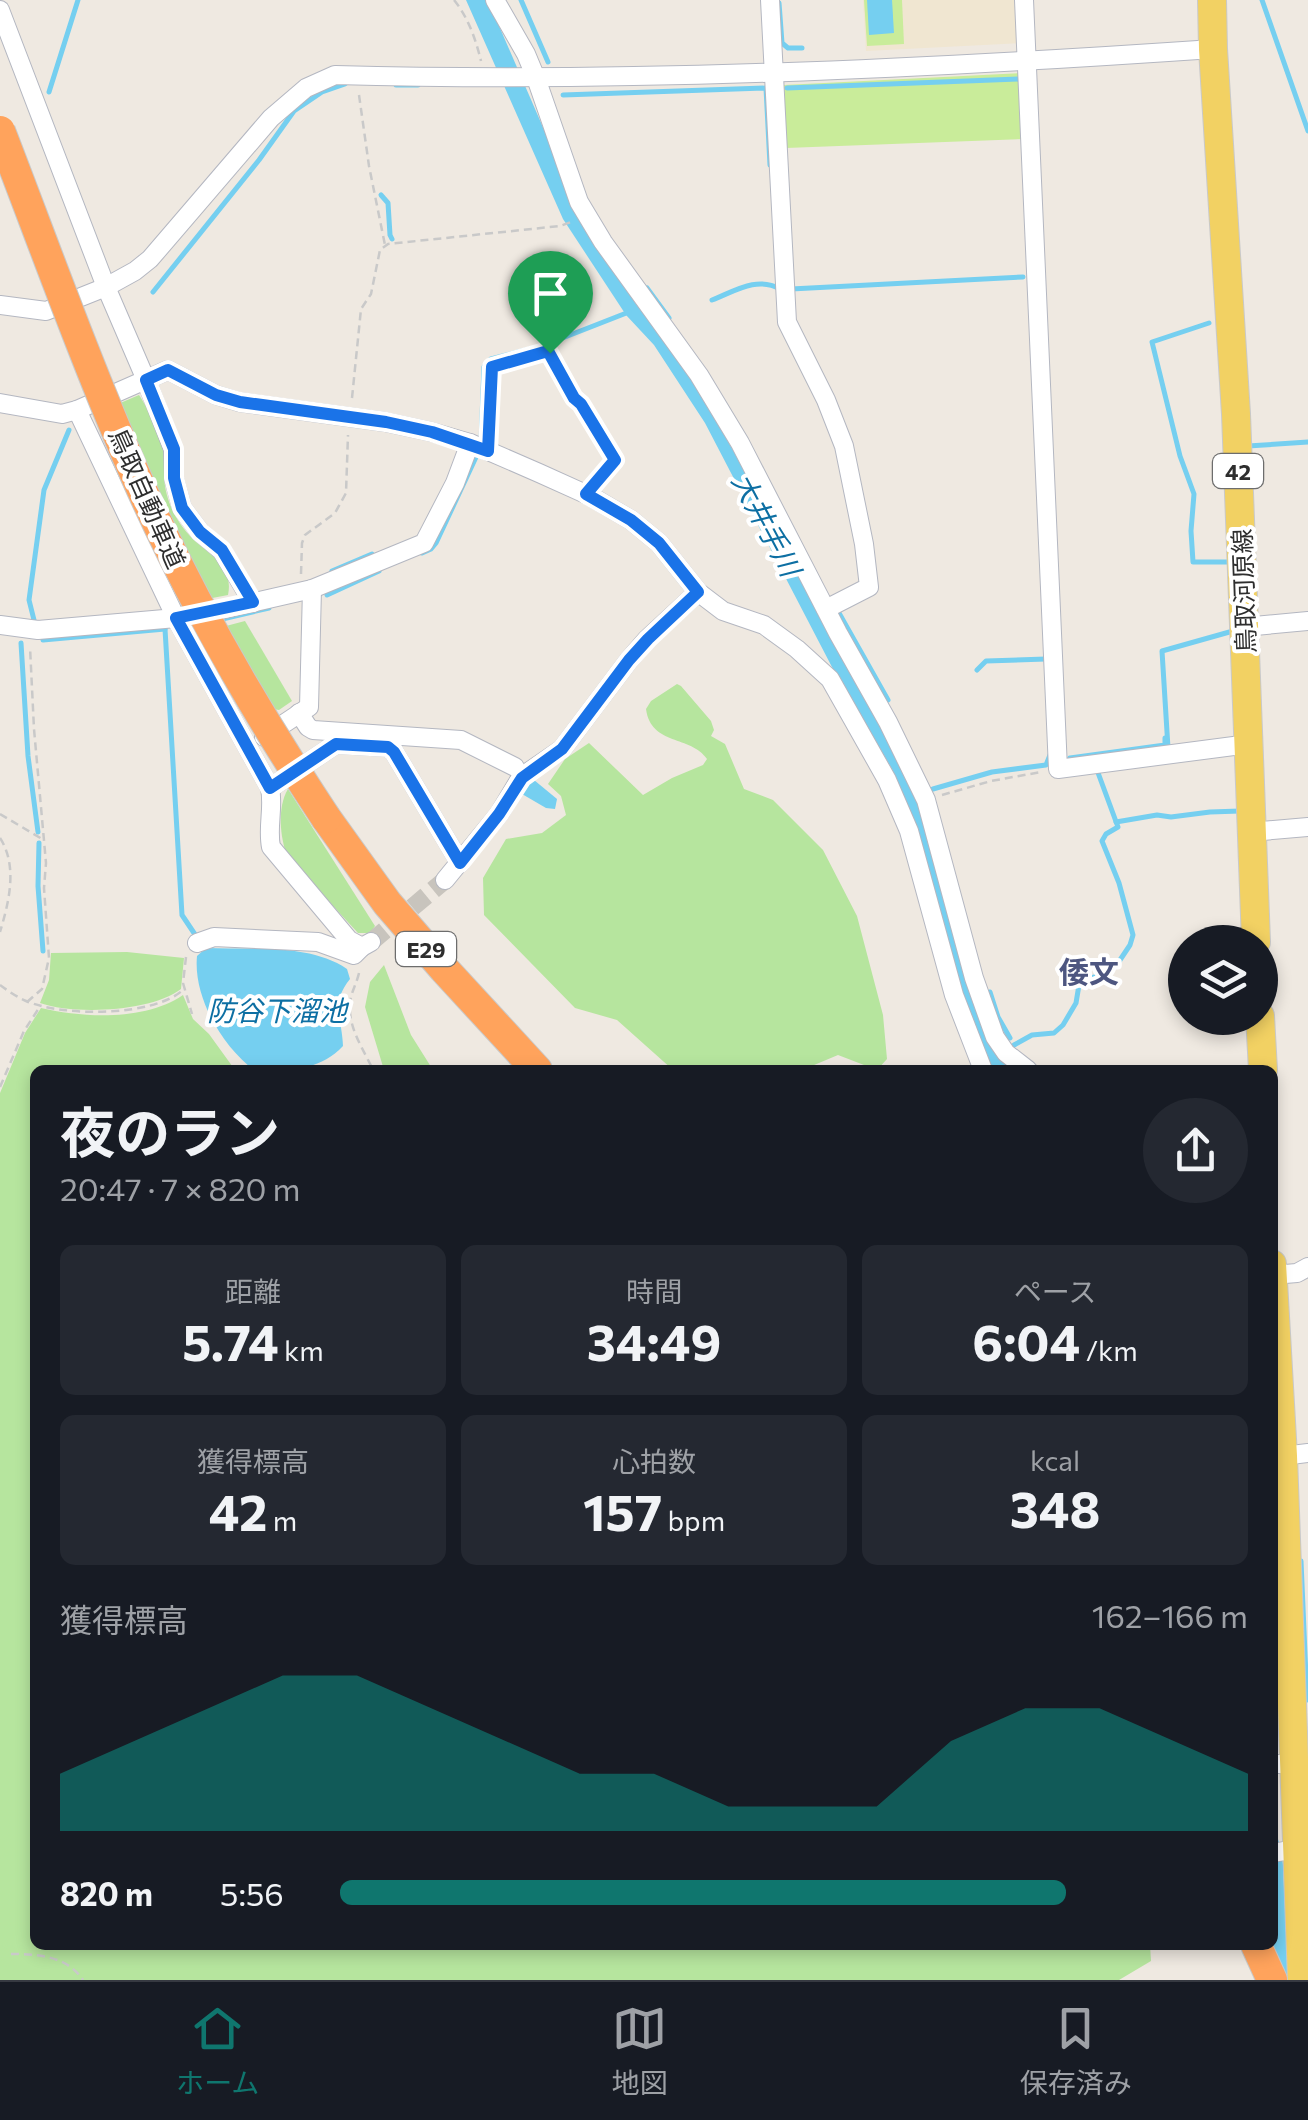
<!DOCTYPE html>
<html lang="ja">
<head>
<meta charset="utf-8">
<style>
  body { margin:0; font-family:Commissioner,"Noto Sans JP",sans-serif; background:#242831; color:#f1f3f6; height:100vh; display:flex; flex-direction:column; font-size:38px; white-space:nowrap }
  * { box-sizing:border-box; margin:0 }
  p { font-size:32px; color:#9ea1a6 }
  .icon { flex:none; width:55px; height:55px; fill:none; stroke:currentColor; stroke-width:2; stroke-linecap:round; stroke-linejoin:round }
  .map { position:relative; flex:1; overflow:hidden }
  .sheet { position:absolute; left:30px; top:1065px; width:1248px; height:885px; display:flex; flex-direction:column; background:#171b24; border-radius:15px; box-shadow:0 5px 15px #0003 }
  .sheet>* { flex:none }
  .controls { position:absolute; left:1168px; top:925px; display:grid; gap:20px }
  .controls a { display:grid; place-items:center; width:110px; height:110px; border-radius:50%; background:#171b24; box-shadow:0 5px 15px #0003; font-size:50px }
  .pin { position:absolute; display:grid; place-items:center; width:85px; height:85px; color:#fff; margin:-102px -42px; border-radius:50% 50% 50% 0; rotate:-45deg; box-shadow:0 0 10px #0007 }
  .pin .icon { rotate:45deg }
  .round { display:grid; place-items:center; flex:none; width:105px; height:105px; border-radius:52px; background:#242831 }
  .headline { display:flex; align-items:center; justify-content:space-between; height:170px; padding:0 30px }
  h1 { font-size:55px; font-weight:700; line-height:75px }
  .metrics { display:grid; grid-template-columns:repeat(3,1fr); gap:15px; height:170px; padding:10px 30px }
  .metrics div { display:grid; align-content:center; border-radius:15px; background:#242831; text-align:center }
  .metrics b { font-size:50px; font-weight:700 }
  .metrics small { font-size:28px; font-weight:400 }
  .metrics p { font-size:28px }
  .chart { height:280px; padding:20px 30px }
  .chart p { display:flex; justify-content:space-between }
  .chart svg { width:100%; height:180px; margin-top:10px; fill:#0f766e; opacity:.7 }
  ul { padding:0 30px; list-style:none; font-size:32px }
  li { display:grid; grid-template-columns:160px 120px 1fr; align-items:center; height:75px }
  li i { height:25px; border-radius:12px; background:#0f766e }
  .tabs { display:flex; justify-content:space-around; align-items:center; height:140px; border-top:2px solid #363941; background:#171b24; font-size:28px; color:#9ea1a6 }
  .tabs a { display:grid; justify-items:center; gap:5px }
  .tabs .current { color:#0f766e }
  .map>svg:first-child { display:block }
  .education { fill:#f0e6d1 }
  .green { fill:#b6e59e }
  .pitch { fill:#c9ec9a }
  .water { fill:#75cff0 }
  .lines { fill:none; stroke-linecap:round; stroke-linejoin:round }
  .stream { stroke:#75cff0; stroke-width:5 }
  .street-tunnel { stroke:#c8c4bd; stroke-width:18; stroke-dasharray:18 9; stroke-linecap:butt }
  .street-casing { stroke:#b4b7c1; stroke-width:20 }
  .primary-casing { stroke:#c9c9c9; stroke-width:30 }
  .highway-casing { stroke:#c9c9c9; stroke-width:32 }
  .path { stroke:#c9c9c9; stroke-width:2.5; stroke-dasharray:8 5; stroke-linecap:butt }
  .street { stroke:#fff; stroke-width:18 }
  .primary { stroke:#f2d163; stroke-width:28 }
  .highway { stroke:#ffa35c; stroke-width:30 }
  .highway-bridge-casing { stroke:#c9c9c9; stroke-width:32; stroke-linecap:butt }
  .highway-bridge { stroke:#ffa35c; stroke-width:30 }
  .route-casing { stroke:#fff; stroke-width:20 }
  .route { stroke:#1a73e8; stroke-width:12 }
  .labels { text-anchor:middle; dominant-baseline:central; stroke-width:8; stroke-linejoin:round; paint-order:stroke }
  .shield { fill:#fff; stroke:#6d6d6d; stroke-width:2.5 }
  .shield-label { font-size:22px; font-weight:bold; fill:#2e2e2e }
  .street-label { font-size:25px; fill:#2e2e2e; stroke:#fff }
  .water-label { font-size:28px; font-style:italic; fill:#0d6fa3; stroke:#fff }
  .quarter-label { font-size:30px; font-weight:bold; fill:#4d5680; stroke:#fff }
</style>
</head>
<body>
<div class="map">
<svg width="1308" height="1980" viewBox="0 0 1308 1980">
  <rect width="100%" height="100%" fill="#efe9e1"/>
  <polygon class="education" points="863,0 1021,0 1021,43 866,51"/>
  <g class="green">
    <path d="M139 395C146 405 160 432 163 444 166 453 164 466 164 476 165 500 176 522 193 539 210 555 234 567 228 595L207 599 118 404Z"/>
    <polygon points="245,621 292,701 279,710 268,708 226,626"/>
    <path d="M677 684 681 686 711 721 714 730 711 736 725 744 744 789 773 800 823 850 857 916 883 1015 887 1059 877 1070 838 1055 807 1068V1070H673L617 1020 575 1008 484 915 483 878 506 839 542 833 566 815 561 796 548 784 565 759 589 743 643 795 672 778 703 765 707 759C691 735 651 746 646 709L651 701Z"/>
    <path d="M288 789 375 926 370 933H358L287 856C280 837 277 807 288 789Z"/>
    <path d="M127 952 184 958 181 989C151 1012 74 1015 40 1003L49 980 51 953Z"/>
    <polygon points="384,965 411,1035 433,1070 384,1070 365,1007 370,982"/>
    <path d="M183 995 193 1019 209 1034 235 1070H35V1945H1150L1151 1961 1119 1980H0V1093L25 1033 41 1008C84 1018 145 1021 183 995Z"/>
  </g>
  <g class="pitch">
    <polygon points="864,0 902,0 904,44 867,46"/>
    <polygon points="1023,73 1025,139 786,148 784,85"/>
  </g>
  <g class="water">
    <polygon points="466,0 486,0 490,5 584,222 636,304 682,362 734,452 815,606 910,778 931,832 974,999 1019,1070 997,1070 989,1064 968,1017 892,769 833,669 705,423 654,345 626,315 563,219"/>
    <polygon points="867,0 892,0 894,33 869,35"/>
    <polygon points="534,780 557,799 555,809 546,808 522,794 522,788"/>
    <path d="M206 948C250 950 309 943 347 969L350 979C330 1004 342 1017 343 1046 319 1072 287 1070 254 1070 222 1046 193 997 197 956Z"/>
    <polygon points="1273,1823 1281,1849 1283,1865 1288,1980 1272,1980"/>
  </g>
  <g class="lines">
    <g class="stream">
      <polyline points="521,0 548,62"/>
      <polyline points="1262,0 1308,131"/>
      <polyline points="779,3 782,43 788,48 802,48"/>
      <polyline points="396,85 418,85"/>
      <polyline points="787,88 1021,79"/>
      <polyline points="49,92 78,0"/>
      <polyline points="563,95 766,88 770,165"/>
      <polyline points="381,195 388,203 390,235 392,239"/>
      <polyline points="647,288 669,318"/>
      <polyline points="791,289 1023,277"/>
      <polyline points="153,292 259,160 294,111 322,92 345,84"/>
      <path d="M712 300C735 291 757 276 780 289"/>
      <polyline points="1209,323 1152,342 1180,456 1194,494 1191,531 1193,562 1230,562 1230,565"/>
      <polyline points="547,355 572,403 580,406 611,460 588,486"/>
      <polyline points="481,443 484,367 491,359 542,346 629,312"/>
      <polyline points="1248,446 1308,442"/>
      <polyline points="422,553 431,549 436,543 477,455"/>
      <polyline points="332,571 372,554"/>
      <polyline points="327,595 379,571"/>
      <polyline points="839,613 888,700"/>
      <polyline points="34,620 29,600 44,490 69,430"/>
      <polyline points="218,620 269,608"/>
      <polyline points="165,629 182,915 196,936"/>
      <polyline points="43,640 165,629"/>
      <polyline points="21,643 28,756 38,832"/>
      <polyline points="977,670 986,661 1046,659"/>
      <polyline points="1166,748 1168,748 1162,651 1233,631"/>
      <polyline points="1070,758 1165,745 1165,738"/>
      <polyline points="933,789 992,772 1046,765 1050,755"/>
      <polyline points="1116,822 1157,815 1171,817 1210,812 1240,811"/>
      <polyline points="39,843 38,886 43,951"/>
      <polyline points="990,992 998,1017 1010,1038"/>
      <polyline points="1014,1045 1032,1035 1054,1033 1063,1025 1076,1003 1079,985 1086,979 1103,975 1118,963 1130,945 1133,935 1119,883 1102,841 1106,834 1118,827 1097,770"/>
      <polyline points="1301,1561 1307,1700"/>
    </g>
    <polyline class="street-tunnel" points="371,942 445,880"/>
    <defs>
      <g id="street">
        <polyline points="495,0 526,54 536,78 579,202 603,242 699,375 740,443 838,633 888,722 926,800 974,978 995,1037 1006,1053 1028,1070"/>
        <polyline points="770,0 787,322 826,400 844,446 864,544 869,587 826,609"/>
        <polyline points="1024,0 1058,769 1249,744"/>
        <polyline points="0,10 106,287 146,380 173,449 174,479 182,508 200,532 222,551 253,603"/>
        <path d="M0 305 46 311 106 287 135 271 150 259 271 118 306 88 335 75C628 83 921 69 1213 49"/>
        <polyline points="0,403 62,414 77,410 168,370 216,395 239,402 385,422 432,432 470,443 539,473 590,496 631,520 659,543 698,592 723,611 764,625 797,649 830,679 887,780 909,831 954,995 983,1070"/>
        <path d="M77 410 176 618 270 788C274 808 267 827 271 847L349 940 362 947 371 942"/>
        <polyline points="0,625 38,630 176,618 216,611 312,589 424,543 455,483 470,443"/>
        <polyline points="1244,627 1308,621"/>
        <polyline points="299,713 308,727 313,730 461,740 515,767"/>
        <polyline points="264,737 309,707 312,589"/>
        <polyline points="270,788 336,744 388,747 394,752 460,863"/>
        <polyline points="1251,832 1308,827"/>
        <polyline points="445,880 499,814 521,777 562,749 629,660 647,639 698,592"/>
        <polyline points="197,943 214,937 318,942 354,955 361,948"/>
        <polyline points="1273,1275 1297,1273 1308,1267"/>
        <polyline points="1283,1456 1308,1453"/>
        <polyline points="1272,1764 1293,1764"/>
        <polyline points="1272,1853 1297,1849"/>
      </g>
      <g id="primary">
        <polyline points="1212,0 1213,49 1236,414 1256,942"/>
        <polyline points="1260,1016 1263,1070"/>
        <polyline points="1272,1264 1283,1456 1302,1980"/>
      </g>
      <g id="highway">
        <polyline points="326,818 387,903 444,969 537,1070"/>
        <polyline points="1256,1945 1272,1980"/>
      </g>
    </defs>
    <use href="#street" class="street-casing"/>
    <use href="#primary" class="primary-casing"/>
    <use href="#highway" class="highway-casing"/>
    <g class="path">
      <path d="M454 0C468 17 476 40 481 61"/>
      <polyline points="359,95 369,166 385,245"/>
      <polyline points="352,398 361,309 371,294 380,250 388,244 560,226 571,222"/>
      <polyline points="488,429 490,384 493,365 548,351 574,398 581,404 614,457 614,462 598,481"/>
      <polyline points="301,574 302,543 305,535 335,513 346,493 348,435"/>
      <polyline points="942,795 991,781 1041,772"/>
      <polyline points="0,814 42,839"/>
      <path d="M0 838C18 866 9 902 0 932"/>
      <polyline points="186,957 183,983 192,1014"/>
      <path d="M359 973C357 982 353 989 351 997 345 1024 363 1048 373 1070"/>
      <path d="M0 985C8 991 17 997 26 1001 63 1017 155 1017 184 989"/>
      <polyline points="27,1002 42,989 49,958 44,888 46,863 34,729 30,647"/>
      <polyline points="0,1087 24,1031 39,1008"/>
      <path d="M11 1954C38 1954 67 1956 83 1980"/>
    </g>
    <use href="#street" class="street"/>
    <use href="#primary" class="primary"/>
    <use href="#highway" class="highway"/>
    <defs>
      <path id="highway-bridge" d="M0 131C44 245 85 360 134 472 187 593 253 708 326 818"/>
    </defs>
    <use href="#highway-bridge" class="highway-bridge-casing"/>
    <use href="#highway-bridge" class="highway-bridge"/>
  </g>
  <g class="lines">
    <defs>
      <polygon id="route" points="548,351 574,398 581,404 615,460 586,494 631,520 659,543 698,592 648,639 629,660 562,749 522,778 499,814 460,863 394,752 388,747 336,744 270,788 176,618 253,602 222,550 200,532 182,508 174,478 174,449 146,380 168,370 216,395 240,402 386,422 432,432 488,451 492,367"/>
    </defs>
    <use href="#route" class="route-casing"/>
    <use href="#route" class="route"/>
  </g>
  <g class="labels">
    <g class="shield">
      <rect x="1213" y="454" width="50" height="34" rx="8"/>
      <rect x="396" y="932" width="60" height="34" rx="8"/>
    </g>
    <g class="shield-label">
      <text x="1238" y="471">42</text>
      <text x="426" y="949">E29</text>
    </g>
    <g class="street-label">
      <text transform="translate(148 498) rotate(66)">鳥取自動車道</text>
      <text transform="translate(1243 591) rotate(-92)">鳥取河原線</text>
    </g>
    <g class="water-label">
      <text transform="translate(767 524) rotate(62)">大井手川</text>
      <text x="277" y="1010">防谷下溜池</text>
    </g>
    <g class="quarter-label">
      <text x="1089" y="970">倭文</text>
    </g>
  </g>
</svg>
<div class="controls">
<a><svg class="icon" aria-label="layers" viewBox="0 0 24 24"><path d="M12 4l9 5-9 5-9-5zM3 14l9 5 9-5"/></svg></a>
</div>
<div class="pin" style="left:550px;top:353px;background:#1e9e55"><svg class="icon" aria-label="arrive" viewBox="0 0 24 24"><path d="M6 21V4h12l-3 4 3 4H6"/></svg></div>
<section class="sheet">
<div class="headline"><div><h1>夜のラン</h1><p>20:47 · 7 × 820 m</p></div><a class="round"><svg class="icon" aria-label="share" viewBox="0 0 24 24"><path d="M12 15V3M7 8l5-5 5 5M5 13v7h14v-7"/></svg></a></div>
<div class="metrics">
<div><p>距離</p><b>5.74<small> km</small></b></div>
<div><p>時間</p><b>34:49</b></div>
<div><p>ペース</p><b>6:04<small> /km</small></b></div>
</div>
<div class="metrics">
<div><p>獲得標高</p><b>42<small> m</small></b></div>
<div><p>心拍数</p><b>157<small> bpm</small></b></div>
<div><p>kcal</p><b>348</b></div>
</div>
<div class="chart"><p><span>獲得標高</span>162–166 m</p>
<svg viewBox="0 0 160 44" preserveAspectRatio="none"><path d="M0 44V30L10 22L20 14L30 6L40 6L50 14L60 22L70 30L80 30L90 38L100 38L110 38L120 22L130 14L140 14L150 22L160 30V44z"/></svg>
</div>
<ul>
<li><b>820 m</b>5:56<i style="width:80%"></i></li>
</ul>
</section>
</div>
<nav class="tabs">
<a class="current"><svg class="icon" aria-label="home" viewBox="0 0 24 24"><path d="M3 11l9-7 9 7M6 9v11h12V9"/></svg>ホーム</a>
<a><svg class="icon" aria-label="map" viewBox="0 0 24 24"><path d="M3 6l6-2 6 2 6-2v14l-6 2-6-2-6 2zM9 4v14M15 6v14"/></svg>地図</a>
<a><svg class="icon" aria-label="saved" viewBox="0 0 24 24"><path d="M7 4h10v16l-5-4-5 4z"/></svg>保存済み</a>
</nav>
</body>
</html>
